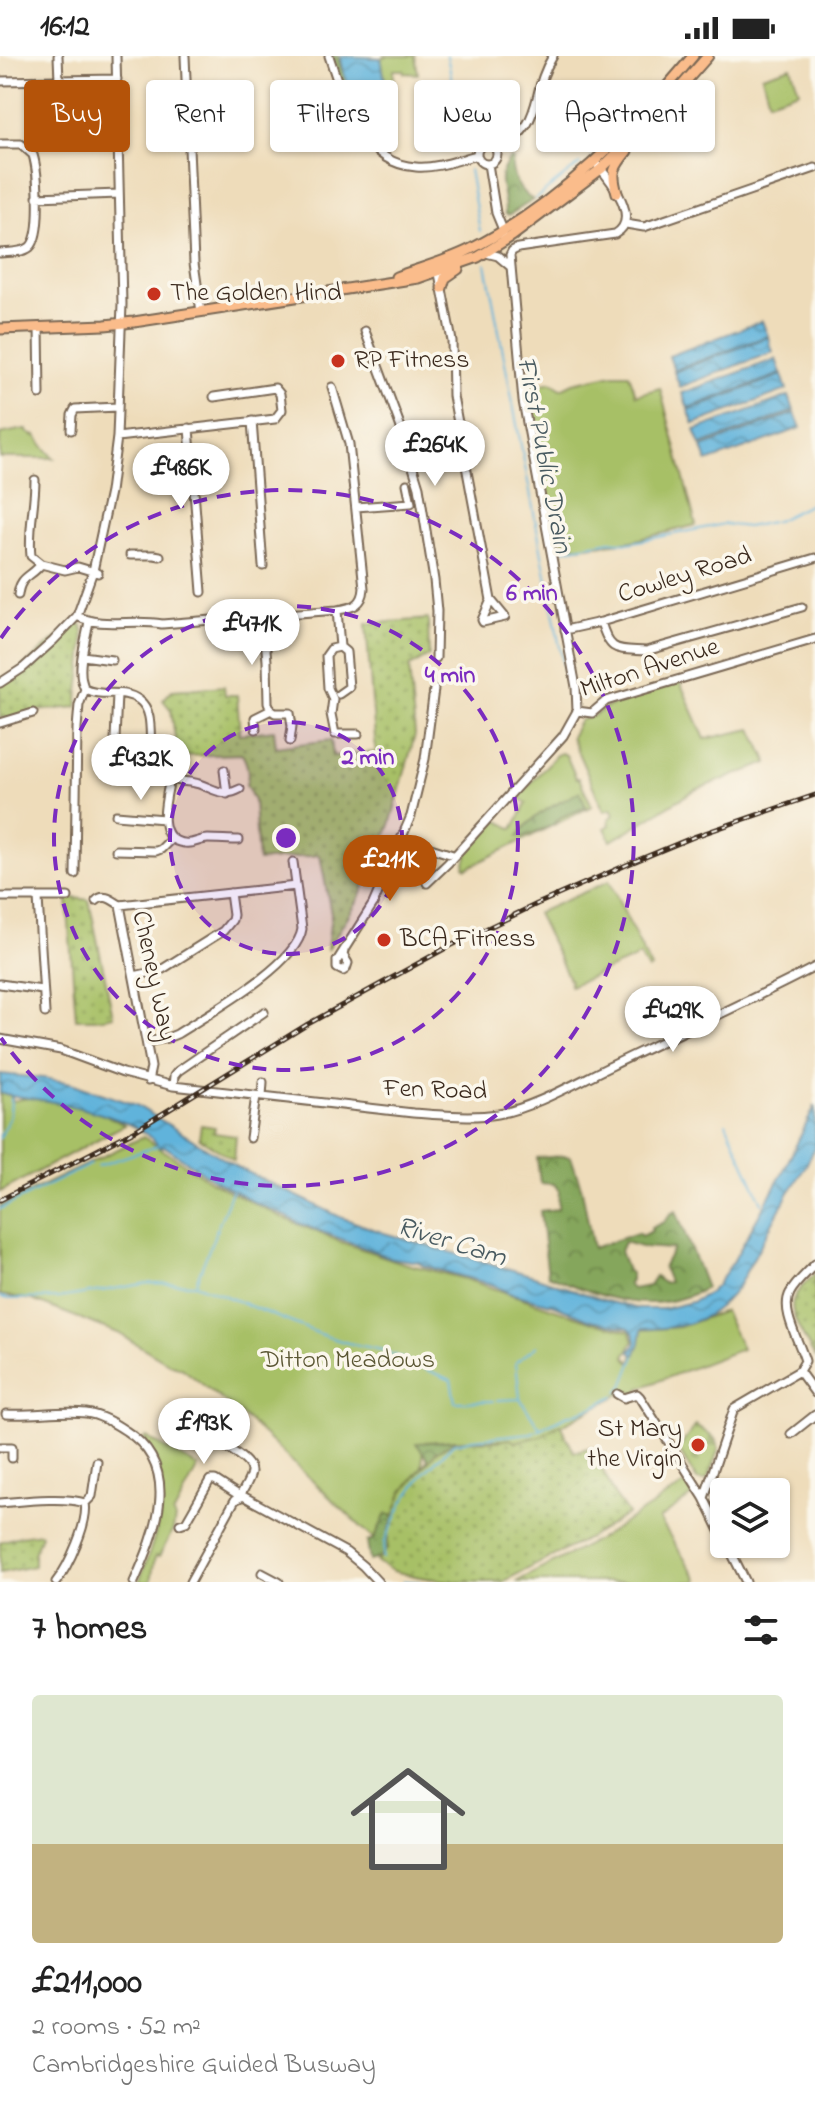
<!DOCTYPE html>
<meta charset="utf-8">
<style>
:root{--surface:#fff;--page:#f6f6f6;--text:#222;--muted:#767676;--accent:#b45309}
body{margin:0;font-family:"Indie Flower",sans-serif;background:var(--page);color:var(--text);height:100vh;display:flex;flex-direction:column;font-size:30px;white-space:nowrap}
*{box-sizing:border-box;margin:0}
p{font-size:26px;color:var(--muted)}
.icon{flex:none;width:44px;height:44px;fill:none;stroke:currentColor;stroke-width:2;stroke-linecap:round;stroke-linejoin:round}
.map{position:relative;height:1526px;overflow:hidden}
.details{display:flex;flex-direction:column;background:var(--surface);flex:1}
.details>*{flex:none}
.top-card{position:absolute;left:24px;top:24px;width:768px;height:72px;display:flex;gap:16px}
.controls{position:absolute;left:710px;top:1422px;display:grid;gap:16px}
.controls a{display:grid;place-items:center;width:80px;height:80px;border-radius:8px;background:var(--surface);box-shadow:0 2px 6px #0004;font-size:40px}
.price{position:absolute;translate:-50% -68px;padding:0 18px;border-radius:28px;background:#fff;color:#222;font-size:26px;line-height:52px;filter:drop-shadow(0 2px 4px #0008)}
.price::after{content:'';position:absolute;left:50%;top:48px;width:24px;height:18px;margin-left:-12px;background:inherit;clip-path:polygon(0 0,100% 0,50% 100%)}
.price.selected{background:var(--accent);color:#fff}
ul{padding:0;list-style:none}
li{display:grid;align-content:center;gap:16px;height:424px;padding:0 32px}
li span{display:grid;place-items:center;height:248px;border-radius:8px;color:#555}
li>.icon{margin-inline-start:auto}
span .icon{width:144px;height:144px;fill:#fffc;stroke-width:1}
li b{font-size:34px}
h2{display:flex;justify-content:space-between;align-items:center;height:96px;padding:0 32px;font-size:34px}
.chip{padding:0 28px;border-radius:8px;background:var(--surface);box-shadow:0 2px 6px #0004;font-size:28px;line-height:72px}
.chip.selected{background:var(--accent);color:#fff}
.status{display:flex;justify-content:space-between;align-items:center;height:56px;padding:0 40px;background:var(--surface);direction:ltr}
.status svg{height:22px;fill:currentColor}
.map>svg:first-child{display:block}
</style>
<div class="status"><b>16:12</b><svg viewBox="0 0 49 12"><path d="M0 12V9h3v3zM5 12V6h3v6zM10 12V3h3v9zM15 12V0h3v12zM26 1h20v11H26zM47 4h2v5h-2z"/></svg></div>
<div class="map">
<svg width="815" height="1526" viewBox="0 0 815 1526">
<defs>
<pattern id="forest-crowns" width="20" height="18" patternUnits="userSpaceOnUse" patternTransform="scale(2)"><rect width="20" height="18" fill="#85a65b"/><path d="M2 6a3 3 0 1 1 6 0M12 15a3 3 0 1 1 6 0" fill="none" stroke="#6e874b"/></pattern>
<pattern id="cemetery-stones" width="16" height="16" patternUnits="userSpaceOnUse" patternTransform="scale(2)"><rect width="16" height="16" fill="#a7c066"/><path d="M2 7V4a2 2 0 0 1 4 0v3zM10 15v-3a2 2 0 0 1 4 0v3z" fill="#899c53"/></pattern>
<pattern id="park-dots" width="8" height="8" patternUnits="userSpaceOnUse" patternTransform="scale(2)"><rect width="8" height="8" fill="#a7c066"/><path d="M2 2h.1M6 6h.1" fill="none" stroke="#899c53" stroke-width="1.8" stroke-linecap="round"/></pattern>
<pattern id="water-waves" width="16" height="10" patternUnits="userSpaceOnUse" patternTransform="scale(2)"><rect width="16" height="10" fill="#60b3db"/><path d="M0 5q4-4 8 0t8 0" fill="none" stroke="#5092b1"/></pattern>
</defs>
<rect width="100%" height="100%" fill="#fbf7ec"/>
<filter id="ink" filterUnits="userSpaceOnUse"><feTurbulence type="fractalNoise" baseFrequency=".0125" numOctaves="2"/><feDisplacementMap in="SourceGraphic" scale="16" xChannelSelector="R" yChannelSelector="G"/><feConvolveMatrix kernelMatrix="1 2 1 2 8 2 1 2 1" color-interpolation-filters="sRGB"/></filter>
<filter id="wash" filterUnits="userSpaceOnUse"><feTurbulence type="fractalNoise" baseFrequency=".006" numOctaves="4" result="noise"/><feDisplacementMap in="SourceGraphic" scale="32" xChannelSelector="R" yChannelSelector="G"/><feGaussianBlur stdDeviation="1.8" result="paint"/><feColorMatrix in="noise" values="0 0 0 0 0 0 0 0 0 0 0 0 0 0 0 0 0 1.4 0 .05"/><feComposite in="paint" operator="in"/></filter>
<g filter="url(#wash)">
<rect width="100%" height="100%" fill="#eedcba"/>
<path fill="#a7c066" stroke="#717542" stroke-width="2" d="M385,0H415L418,18L404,17V14H394L393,41L387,47L381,38L385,36L386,31L381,2Z
M791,11L799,35L769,45L762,20Z
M613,318H629L636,339L660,332L696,469L632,485L578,491L555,481L525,332L551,326L561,333L573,327Z
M19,374H27V376L34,380L36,379L43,390L54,402H0V378Z
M680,626L705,683L752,673L768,707L695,734L611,785L605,772L610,769L609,763L614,759L612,753L604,755L571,681L580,664L593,660L607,651Z
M561,697L566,699L576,722H579L592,750L467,812L464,810L469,794L497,764L513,773L527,747L518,742L556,699Z
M609,825L651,912L648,914L640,900L570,930L569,927L570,925L537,857Z
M0,1037L10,1039L12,1045C18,1044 25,1042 31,1042C50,1041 110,1058 124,1069L0,1136Z
M143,1081L215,1128L286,1163L341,1186L403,1207L465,1223L593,1266L630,1275L634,1285L625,1300L631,1307L642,1274L680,1271L724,1255L742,1293L640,1332L637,1338L631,1336L618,1339L541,1380L515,1386L510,1383L499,1385L458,1384L425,1386L421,1415L402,1437L395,1460L386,1459L374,1483L249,1365L183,1313L170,1308L118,1277L32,1244L0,1239V1150Z
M146,1381L198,1411L173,1459L175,1462L173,1474L159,1501L155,1500L151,1526H139C156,1478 178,1429 144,1384Z
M687,1427L695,1438L659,1463L698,1524L694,1526H516L599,1483Z"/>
<path fill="url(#forest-crowns)" stroke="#60683c" stroke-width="2" fill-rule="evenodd" d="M332,0H338C341,16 348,24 351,39C362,47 373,51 385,41L387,47C378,65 359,67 347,49C341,40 336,12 332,0Z
M510,102L513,104C509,118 520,137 533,144L509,159L505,158C506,132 492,127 510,102Z
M580,735L586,751L561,761L551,770L523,781L518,780C537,754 554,751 580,735Z
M564,1100L571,1101L582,1134L593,1192L638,1177L641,1180L652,1175L651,1172L664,1166L670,1158L676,1155L706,1232C650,1262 604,1242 548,1219L540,1155L558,1153L559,1135L554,1128L540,1127L537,1102ZM624,1186L641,1191L673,1193L663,1211L669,1226L663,1227L655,1221L649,1230L632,1233L628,1228L631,1225V1217L627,1215L620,1195Z
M458,1384H502L390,1474L387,1493L502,1526C460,1526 414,1526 377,1506L379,1502L370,1505L367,1486L374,1483L386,1458L395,1460L402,1437L428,1403L416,1387Z"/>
<path fill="url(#cemetery-stones)" stroke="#717542" stroke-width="2" d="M696,1369L715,1383L719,1392L708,1422L704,1425L697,1424L678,1393Z"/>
<path fill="url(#park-dots)" stroke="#717542" stroke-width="2" d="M428,563L429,600L409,611L415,679L390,769L358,844L327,894L331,858L320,799L258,805L254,745L246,728C250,718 247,707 242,698L181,700L177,696L171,654L163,644L172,634L224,630L225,639H237L240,678L274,674L276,691L331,684L333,700L376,696L366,568Z
M76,566L81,568C88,581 79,634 77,651L35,655L7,663L4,661L0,662V630Z
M67,841L89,844L113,960C101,964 89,963 76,963Z
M201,1069L215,1071L214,1077L236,1080L234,1104L199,1082Z
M815,1217V1302C809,1288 786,1258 794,1242C798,1233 809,1225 815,1217Z
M560,1368L574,1396L592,1391L614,1438L628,1458L589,1482L502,1526H459L420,1521L393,1515L377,1506L387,1493L389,1474L402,1437L437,1395L458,1384L498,1385L510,1383L515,1386L541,1380Z
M40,1477L41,1479L34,1498V1510L0,1517V1486L20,1480Z"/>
<path fill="url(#water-waves)" stroke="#4e6e7c" stroke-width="2" d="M341,0L381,2L386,32L379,45L359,43L351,39C347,24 341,15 341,0Z
M762,265L768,280L674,314L669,300Z
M768,281L773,296L680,331L674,316Z
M776,303L781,318L688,352L682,337Z
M782,319L787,334L694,368L688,354Z
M789,340L794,355L701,389L695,374Z
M795,357L801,372L707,406L702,391Z
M0,1018L43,1022L71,1027L136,1049L239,1112L340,1161L384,1177L534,1220L606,1245L639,1253H663L692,1246L709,1237L716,1230L733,1206L782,1118L815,1050C815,1062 815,1078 815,1090C813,1098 795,1129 789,1136L739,1229C713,1265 685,1273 642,1273L640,1287L635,1300L630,1295L635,1290L636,1285L634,1278L629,1272L591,1264L555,1249L509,1237L493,1229L422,1209L419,1206L392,1202L298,1167C286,1158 270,1154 256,1147C242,1139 229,1132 215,1125L164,1090L159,1092C145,1061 45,1043 13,1040L12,1043L10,1039L0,1037Z"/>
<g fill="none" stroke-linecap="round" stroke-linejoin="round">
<path stroke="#60b3db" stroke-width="2" d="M447,0L466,93
M610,81L663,24
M591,98L603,87
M469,114L480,175
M535,143L580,108
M486,208L570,644
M556,495L610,485L629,487L724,468L747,471L776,465L815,446
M726,1067L762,1147
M0,1082L10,1059L11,1043
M98,1110L157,1090
M0,1153L91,1108
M196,1226L232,1135
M0,1241L9,1243L59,1242L149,1227L195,1228L325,1280L348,1287L382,1294L451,1324L455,1346L493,1345
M618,1336L623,1330L635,1300
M520,1343L516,1306L537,1290
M497,1344L520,1343L540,1372
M383,1502L385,1485L403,1446L424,1417L453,1388L472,1383L531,1377L566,1360L594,1351L614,1340
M404,1525L420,1526"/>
</g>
</g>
<g filter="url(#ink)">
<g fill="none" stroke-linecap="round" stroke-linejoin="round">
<g stroke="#7a6855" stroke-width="11">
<path id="minor" d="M58,0L59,24
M185,0L194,207L201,256
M329,0C343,42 361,108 416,111C435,113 458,104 477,99
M0,25L117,23
M0,88H21L33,99C38,115 43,179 30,191C23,197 9,196 0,197
M477 98a10 10 0 1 1 20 0a10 10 0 1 1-20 0Z
M496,94C547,68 528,40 553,0
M488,108L496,157L503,174V179
M37,141L119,138
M626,168L644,171L815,112
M486,197L498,200L511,211
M438,212L452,285L453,340L491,544
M39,271L40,338
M365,275L400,369L419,431L434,524L437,555L436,602
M252,365L263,510
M189,372L202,536
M71,374L72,359L75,353L118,351
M117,381L275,363L282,354L280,338L275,332L214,341
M35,424C35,450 28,474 31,500L41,508L65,514L78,511L98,517
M356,451L411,447L407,428
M130,499H154L160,500
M18,539C20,519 32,521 41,508
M491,544L505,561L483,566L482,564Z
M337,554L340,591L346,596L349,631L339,638
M77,560C103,573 133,562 162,568L337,554C353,552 363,549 364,532L349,388L332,331
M263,560L267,605L268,647L271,654L275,657H290L292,670L290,685
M601,566C610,597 616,593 646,595L802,551
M565,574L601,566L815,502
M340,591L331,593L326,600L328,632L333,643L331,658L335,678H358
M83,600L112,604
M0,627L23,612L53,585L77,560L93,515L110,436L117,381L122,248L116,0
M85,633C102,642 123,632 139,644C163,662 136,709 168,722C178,726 189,725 199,728C214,733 224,742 240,733
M577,655L592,657L606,645L815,583
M0,667L33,657
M256,673L255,662L271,654
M115,684L117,638
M224,714L227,738
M127,716L146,717L156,711
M170,723C166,743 154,784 184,787C193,789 199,783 208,783C218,783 229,784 239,784
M116,759L164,763
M402,783L453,799
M116,794L156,795L161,793L172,782
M75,818L77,672L79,649L85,633C75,615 86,585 89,565
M427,827L448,807L563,680L577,655L576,631L523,345L510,199L512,195L518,192L615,178C641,164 612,125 598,110
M0,841H68
M38,842L45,957
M96,845C104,837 112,844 120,849L151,1011L148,1025
M120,849L296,830
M337,905L373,848L411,760L425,703L434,633
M337,905V912L343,915L346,913L348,907L343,899L344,895
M134,920L161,914L223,875L232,864L233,859L230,837
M0,928L42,934
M0,983L61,994L123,1017L173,1030L413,1057C440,1059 471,1062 498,1058C533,1052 579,1025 611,1010C679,977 748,946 815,911
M147,986L167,982L177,978C208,958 297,909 302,873L293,806
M173,1030L174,1020L178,1015L264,956
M262,1040L263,1026
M250,1082L256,1040
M799,1315L805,1305C800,1286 780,1255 790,1237C795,1227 807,1217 815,1208
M799,1315L815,1337
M617,1338L624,1342L637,1338L640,1341L704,1442L724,1483
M6,1358C32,1360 60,1354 86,1357C101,1359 114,1367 126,1375C183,1411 156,1477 134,1526
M791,1378L815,1359
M0,1391H12V1402
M704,1442L734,1353L799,1315
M0,1447C23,1445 65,1440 85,1447C89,1466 68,1511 56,1526
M85,1447L92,1440L97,1406
M180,1468L186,1466L210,1424H215L240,1440C243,1433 250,1425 251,1416C252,1401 208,1382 195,1374L191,1369
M727,1488L746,1526
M262,1517L279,1526
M190,1526L235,1444L243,1440L346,1496L363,1510L378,1526"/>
</g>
<g stroke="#7a6855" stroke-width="13">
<path id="major" d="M617,137C611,116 613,112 627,95
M396,221C421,212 447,205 471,193C559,148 630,76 693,0
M442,232L445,222L458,213
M0,273L105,269L134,266L418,222L478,201L512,180L601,113L657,58L708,0"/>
</g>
<use href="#minor" stroke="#fff" stroke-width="7"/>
<use href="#major" stroke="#fabc8b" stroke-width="9"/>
<g stroke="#3b2a1e" stroke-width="5">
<path id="rail" d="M0,1144L136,1074L308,968L446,892L537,848L631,807L696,780L815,739"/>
</g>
<use href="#rail" stroke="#fbf7ec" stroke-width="2" stroke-dasharray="6" stroke-linecap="butt"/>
</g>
</g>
<circle cx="286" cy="782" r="116" fill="#7b2cbf" fill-opacity=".12"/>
<g fill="none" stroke="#7b2cbf" stroke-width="4" stroke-dasharray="14 10">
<circle cx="286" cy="782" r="116"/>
<circle cx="286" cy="782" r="232"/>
<path d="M1 582A348 348 0 1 1 1 982"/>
</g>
<g fill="#c8321e" stroke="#fbf7ec" stroke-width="3">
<circle cx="154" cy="238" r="8"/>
<circle cx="338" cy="305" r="8"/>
<circle cx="384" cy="884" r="8"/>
<circle cx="698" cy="1389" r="8"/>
</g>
<g text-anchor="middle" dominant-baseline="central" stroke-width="7" stroke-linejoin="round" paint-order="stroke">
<g font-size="26" fill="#3b2a1e" stroke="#fbf7ec" text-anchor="start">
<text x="170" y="238">The Golden Hind</text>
<text x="354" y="305">RP Fitness</text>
<text x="400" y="884">BCA Fitness</text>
<text x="682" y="1374" text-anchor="end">St Mary<tspan x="682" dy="30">the Virgin</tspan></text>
</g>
<g font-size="26" fill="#3b2a1e" stroke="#fbf7ec">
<text transform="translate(685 520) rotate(-17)">Cowley Road</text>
<text transform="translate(650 613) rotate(-18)">Milton Avenue</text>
<text transform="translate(153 920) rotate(78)">Cheney Way</text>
<text transform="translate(435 1035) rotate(2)">Fen Road</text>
</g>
<g font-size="26" fill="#5b5734" stroke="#fbf7ec">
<text x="348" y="1305">Ditton Meadows</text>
</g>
<g font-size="28" font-style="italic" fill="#485a60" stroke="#fbf7ec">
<text transform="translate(543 399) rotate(79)">First Public Drain</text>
<text transform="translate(451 1187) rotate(17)">River Cam</text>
</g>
</g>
<circle cx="286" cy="782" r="12" fill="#7b2cbf" stroke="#fbf7ec" stroke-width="4"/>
<g font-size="24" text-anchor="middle" font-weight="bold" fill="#7b2cbf" stroke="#fbf7ec" stroke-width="7" stroke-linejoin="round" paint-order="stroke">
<text x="532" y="544">6 min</text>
<text x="450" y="626">4 min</text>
<text x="368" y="708">2 min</text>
</g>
</svg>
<div class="controls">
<a><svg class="icon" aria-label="layers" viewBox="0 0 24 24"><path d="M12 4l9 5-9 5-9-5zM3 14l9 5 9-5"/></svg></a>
</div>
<b class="price" style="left:435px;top:432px">£264K</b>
<b class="price" style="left:181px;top:455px">£486K</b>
<b class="price" style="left:252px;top:611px">£471K</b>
<b class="price" style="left:141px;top:746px">£432K</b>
<b class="price selected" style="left:390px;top:847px">£211K</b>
<b class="price" style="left:673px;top:998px">£429K</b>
<b class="price" style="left:204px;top:1410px">£193K</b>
<div class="top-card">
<a class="chip selected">Buy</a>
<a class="chip">Rent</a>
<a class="chip">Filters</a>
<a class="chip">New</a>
<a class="chip">Apartment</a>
</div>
</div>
<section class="details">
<h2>7 homes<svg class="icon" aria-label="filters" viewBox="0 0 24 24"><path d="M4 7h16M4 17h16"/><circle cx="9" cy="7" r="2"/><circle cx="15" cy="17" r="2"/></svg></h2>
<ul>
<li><span style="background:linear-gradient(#dfe7d0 60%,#c2b280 0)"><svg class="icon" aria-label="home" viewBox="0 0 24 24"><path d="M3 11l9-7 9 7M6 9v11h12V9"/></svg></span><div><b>£211,000</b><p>2 rooms · 52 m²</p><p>Cambridgeshire Guided Busway</p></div></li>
</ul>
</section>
